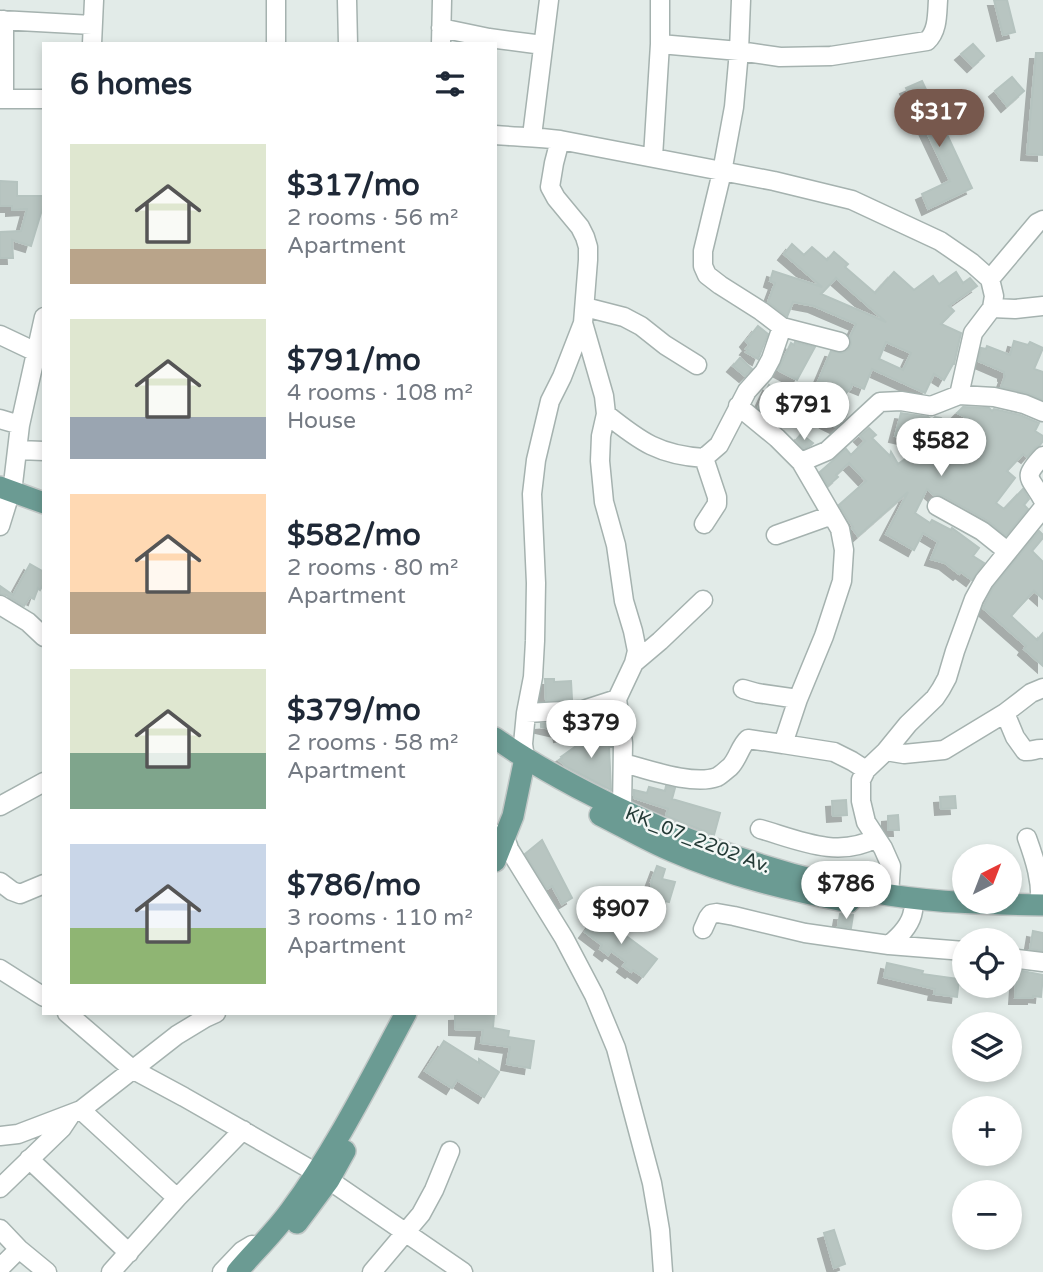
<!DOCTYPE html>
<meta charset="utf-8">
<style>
:root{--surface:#fff;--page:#f6f6f7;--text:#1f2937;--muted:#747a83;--accent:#77584d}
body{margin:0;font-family:"Varela Round",sans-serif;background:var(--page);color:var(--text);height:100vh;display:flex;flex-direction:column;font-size:26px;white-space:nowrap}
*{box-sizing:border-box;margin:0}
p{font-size:23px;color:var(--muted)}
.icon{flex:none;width:38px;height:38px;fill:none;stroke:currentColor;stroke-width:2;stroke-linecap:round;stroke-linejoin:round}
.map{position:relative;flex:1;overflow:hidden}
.panel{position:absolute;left:42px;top:42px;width:455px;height:973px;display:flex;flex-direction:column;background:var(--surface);border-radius:0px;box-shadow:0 4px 10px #0003}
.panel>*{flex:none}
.needle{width:46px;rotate:42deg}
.buttons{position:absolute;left:952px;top:844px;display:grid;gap:14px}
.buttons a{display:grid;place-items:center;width:70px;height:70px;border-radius:50%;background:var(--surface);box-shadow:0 4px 10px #0003;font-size:35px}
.price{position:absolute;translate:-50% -60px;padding:0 16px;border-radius:24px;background:#fff;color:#222;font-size:23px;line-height:46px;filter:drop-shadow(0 2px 4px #0008)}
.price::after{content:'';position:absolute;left:50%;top:42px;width:21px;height:16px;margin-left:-10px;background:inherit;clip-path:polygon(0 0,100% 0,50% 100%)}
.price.on{background:var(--accent);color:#fff}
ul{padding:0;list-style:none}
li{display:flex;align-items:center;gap:21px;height:175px;padding:0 28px}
li span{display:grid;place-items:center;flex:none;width:196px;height:140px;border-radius:0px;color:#555}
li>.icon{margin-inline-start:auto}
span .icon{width:84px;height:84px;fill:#fffc;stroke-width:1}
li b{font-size:30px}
h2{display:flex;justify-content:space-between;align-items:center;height:84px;padding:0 28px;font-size:30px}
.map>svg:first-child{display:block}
</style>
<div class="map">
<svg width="1043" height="1272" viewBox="0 0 1043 1272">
<defs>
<filter id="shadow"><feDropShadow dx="-6" dy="6" stdDeviation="0" flood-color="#0004"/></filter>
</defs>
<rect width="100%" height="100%" fill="#e2ebe8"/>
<path fill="#b8c5c1" stroke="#b5c3bf" stroke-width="2" fill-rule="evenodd" filter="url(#shadow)" d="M994,0H1007L1015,32L1003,35Z
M973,44L984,56L973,66L961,54Z
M1036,53H1043V155L1027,154Z
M1012,77L1024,91L1007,106L995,91Z
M922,81L972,188L928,209L922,194L950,181L906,88Z
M0,181L17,182V196H44V203L31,246L12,240L13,258H0V232L21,231L27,209L12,210V206H0Z
M792,244L804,255L812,247L827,260L834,252L848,264L845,267L875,293L894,272L914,290L933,276L939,284L956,272L963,283L970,278L977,286L949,306L954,311L941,324L961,333L954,364H953L944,380L934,374L925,393L872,369L864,389L852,384L851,388L832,407L847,414L845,418L836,427L826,422L829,417L825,414L818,421L814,417L833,391L817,384L831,351L842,353L849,349L851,344L850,337L856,324L814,306L793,302L787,317L768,302L775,283L770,281L773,271L822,287L784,254ZM836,278L886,322L821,294ZM886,342L911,353L903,370L879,359Z
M758,326L768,334L758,359L746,352L748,350L746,349L749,345L746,341Z
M1014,341L1028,345L1030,342L1043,348L1034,369L1043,372V400L1027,393L1001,387L1005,376L1004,375V372L978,361L981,348L986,349L987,346L1010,355Z
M795,342L815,347L797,380L778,370L791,343L794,345Z
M740,358L752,369L745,376L733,366Z
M769,385L787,402L772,419L758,408Z
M963,407L989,408L992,411L994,409L1020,415L1039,423L1035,431L1043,436V441L1040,445L1035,448L1027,457L1023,454L1007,471L1015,478L996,503L1004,509L1023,489L1029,499L1024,505L1028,509L1006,536L988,521L943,496L936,494L934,495L927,489L915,513L930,523L932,520L951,530L952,528L979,548L973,556L984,563L972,580L961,572L959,574L945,563L931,559L938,542L923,533L914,550L886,534L908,492L858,536L852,528L853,527L839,505L866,481L849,463L836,475L838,477L828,486L820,472L846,449L851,455L865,441L860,436L869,428L876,435L872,438L890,456L891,452L898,464L919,449L908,439L895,436L901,413L928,417L932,420L935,417L941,418L947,424L950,420L972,425L973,421L957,413Z
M801,434L813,443L811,445L804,449L796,440Z
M1039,531L1043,535V538L1032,551L1043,562V599L1034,591L1011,616L1037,640L1043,633V666L1024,649L1026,646L983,608L993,587Z
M30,564L44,572V583L40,590L38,588L34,599L30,597L24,606L6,595L0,594V586L13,595Z
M545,679H554V682L571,681L572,699H573L546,701Z
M568,722L570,734L560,736L559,731L541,727V724Z
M593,734L595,740L611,738L612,747H609L611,790L567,767L559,760L562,758L561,757Z
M666,786L675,788L672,799L720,813L714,835L666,816L668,809L634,798V790L647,793L649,787L665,791Z
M955,796L956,808L941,809L940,797Z
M846,800L847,815L833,816L832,801Z
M898,815L899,830H888V816Z
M542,840L572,898L562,904L552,886L547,889L525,854Z
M657,866L665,869L662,879L675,882L669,902L649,897L652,882H651Z
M840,914L853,915L851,928L838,926Z
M598,915L657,959L643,977L633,970L631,972L623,966L626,962L611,951L608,955L600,949L602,945L585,932Z
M1033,931L1043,933V951L1030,949Z
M887,963L923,971L922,974L959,979L957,997L934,994L935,989L884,977Z
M1017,970L1043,975L1041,997L1033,996V998H1015Z
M478,1014L494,1015L493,1028L509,1031L508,1037L534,1041L530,1068L507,1064L510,1047L481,1043L483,1030L455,1029V1015Z
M444,1041L479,1063V1059L499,1072L484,1097L457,1080L452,1088L425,1071Z
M834,1230L845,1264L834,1268L824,1233Z"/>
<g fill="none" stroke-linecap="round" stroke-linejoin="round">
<g stroke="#a5b2af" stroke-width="21">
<path id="minor" d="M276,0V44
M347,0L348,44
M660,0V44L739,51L780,57L831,56L927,41C938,31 937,14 938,0
M741,0L739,51L734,107L722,172L703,251V266L707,275L720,285L761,311L782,327L840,342
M0,20L92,25
M4,20V99
M441,28L489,38L543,45
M92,44L94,0
M441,44L442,0
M0,99H44
M495,135C517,137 538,137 560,140L774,181L852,200L940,241L972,263L990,279L994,296L992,308L973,333L959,395
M532,136L549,0
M653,157L660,44
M990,279L1037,223L1043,220
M585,307L624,317L641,326L665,345L697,365
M992,308L1015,309L1043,306
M583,323L604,396L606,414L601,436L600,461L604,502L616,545L624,601L633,631L637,651L634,663L617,699L623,743L622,811
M0,335L36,352
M738,406L777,438L801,462L840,529L844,550L842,581L824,636L798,699L783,744L834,752L852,761L866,770
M606,414C641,442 659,455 704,458L719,445L747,391L764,372L771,359L782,327
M0,419L20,425
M18,450L44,451
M1043,456C1021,479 1030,476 1043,500
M801,462L827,451L880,402L901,401L931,406L959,395L994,397L1024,404L1043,412
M937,506L982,531L1007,551
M704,524L717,504V497L704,458
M0,526L13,484L20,425L44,317
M776,535L832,515
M0,605L28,622L44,637
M634,663L660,641L703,600
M743,689L757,693L798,699
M526,713L583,710L617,699
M1005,713L1015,737L1025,751C1032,752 1036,748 1043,749
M886,751L904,754L944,750L1005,713L1031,693L1043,688
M525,758L523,744L526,713L533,677L535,641L536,583L532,494L536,460L550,401L562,377L583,323L588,260V247L585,237L580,227L556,198L550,187L554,163L560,140
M623,763C647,769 693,786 717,777C721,775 726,770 730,767C738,759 740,746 748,739L783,744
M0,806L44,782
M760,829C798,840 838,859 876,838
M497,834C504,838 507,841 509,849L564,938L594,995L616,1048L652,1183L660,1230L663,1272
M1027,838C1035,860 1042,882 1040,905
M0,882L12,891L20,894L44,884
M889,895L891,866L883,848L866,822L861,801V780L866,770L886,751L908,724L935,698L941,689L947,678L955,651L974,599L984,581L1043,508
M703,929L708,918L711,914L717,913L734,916L805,933L889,945C900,936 911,925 913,911
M889,945L964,951
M1010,958L1043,962
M0,969L44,997
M67,1013L132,1069L184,1097L329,1180L463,1272
M81,1110L177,1198
M0,1136L18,1134L81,1110L177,1035L205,1018L216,1013
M29,1159L129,1253
M0,1188L62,1128L70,1116
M0,1229L19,1249L47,1272
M0,1268L19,1249
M111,1272L177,1198L243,1130
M222,1272L242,1251L252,1245
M372,1272L421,1214L434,1190L450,1151"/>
</g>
<g stroke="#c2c8c7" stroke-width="24">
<path id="major" d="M0,487L44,503
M495,738C548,775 605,803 664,829C737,860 810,883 889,895C940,903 991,904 1043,905
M600,815C624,827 648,841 672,851C729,876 789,890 849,902
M495,861L513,816L525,758
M297,1223L329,1180L345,1151
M237,1272C254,1252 274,1233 290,1211C335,1150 370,1080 406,1013"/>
</g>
<use href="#minor" stroke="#fff" stroke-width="18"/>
<use href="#major" stroke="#6b9b93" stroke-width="21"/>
</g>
<g text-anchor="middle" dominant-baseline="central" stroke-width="5" stroke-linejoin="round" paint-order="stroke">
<g font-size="19" fill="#243a36" stroke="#f2f7f5">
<text transform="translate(698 840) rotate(21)">KK_07_2202 Av.</text>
</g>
</g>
</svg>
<div class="buttons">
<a><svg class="needle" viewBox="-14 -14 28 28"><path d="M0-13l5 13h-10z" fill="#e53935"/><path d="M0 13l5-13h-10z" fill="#747a83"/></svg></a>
<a><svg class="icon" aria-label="locate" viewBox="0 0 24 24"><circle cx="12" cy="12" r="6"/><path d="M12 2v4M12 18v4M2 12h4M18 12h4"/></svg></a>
<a><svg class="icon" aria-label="layers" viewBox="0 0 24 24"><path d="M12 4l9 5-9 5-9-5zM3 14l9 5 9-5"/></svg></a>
<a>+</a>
<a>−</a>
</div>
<b class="price on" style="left:939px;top:149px">$317</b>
<b class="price" style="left:804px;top:442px">$791</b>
<b class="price" style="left:941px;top:478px">$582</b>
<b class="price" style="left:591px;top:760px">$379</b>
<b class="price" style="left:846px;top:921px">$786</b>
<b class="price" style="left:621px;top:946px">$907</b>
<section class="panel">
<h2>6 homes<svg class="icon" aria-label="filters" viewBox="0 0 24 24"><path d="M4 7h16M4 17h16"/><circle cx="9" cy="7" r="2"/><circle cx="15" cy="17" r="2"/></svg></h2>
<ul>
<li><span style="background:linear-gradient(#dfe7d0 75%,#b9a48a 0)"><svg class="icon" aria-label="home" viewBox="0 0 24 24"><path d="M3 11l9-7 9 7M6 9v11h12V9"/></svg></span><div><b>$317/mo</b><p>2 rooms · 56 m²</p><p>Apartment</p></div></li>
<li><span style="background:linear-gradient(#dfe7d0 70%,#9aa5b1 0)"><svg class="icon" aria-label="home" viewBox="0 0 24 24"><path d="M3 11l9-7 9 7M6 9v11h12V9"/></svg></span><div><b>$791/mo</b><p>4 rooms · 108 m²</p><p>House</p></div></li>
<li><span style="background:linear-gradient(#ffd9b3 70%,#b9a48a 0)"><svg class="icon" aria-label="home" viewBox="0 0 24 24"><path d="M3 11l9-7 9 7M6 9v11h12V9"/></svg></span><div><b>$582/mo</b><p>2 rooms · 80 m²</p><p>Apartment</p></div></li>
<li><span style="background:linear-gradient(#dfe7d0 60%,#7fa58c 0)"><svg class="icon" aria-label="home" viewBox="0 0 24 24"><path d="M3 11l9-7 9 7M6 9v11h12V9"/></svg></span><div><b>$379/mo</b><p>2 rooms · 58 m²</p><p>Apartment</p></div></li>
<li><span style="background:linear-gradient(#c9d6e8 60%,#8fb573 0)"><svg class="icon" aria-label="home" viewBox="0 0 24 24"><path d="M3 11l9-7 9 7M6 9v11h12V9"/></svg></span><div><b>$786/mo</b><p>3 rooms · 110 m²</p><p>Apartment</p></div></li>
</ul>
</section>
</div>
